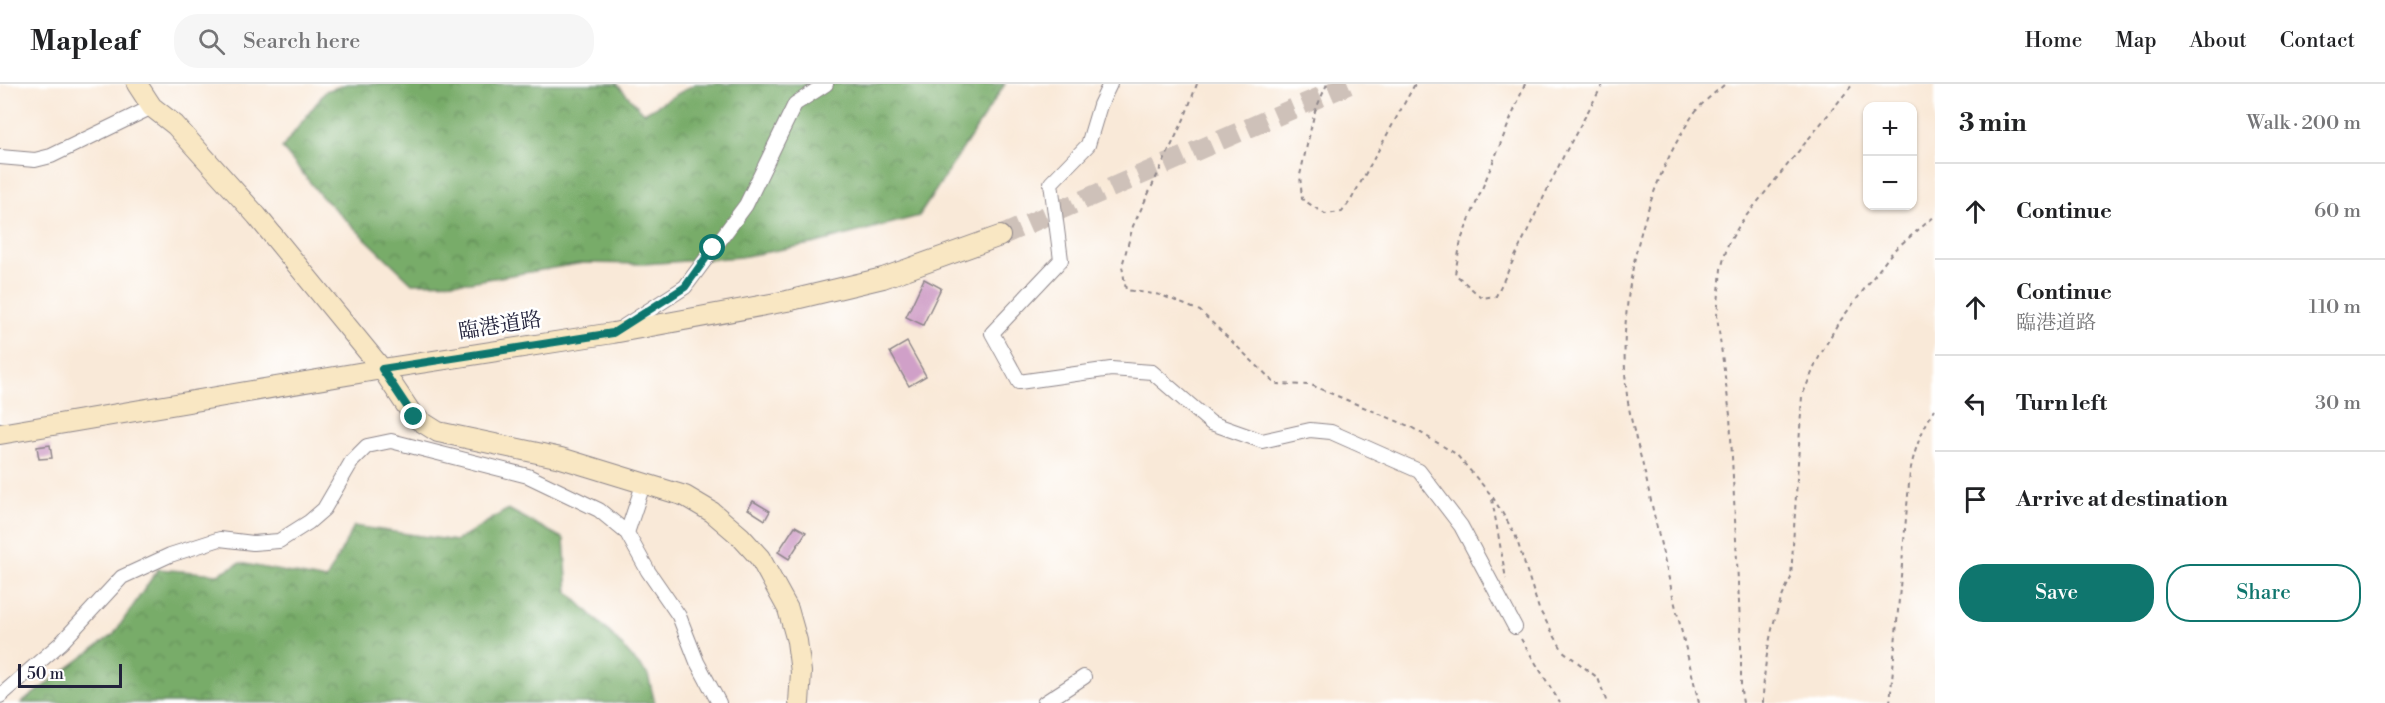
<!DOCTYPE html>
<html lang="en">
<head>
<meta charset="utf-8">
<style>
	body { margin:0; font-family:"Libre Bodoni","Noto Serif JP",serif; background:#f6f6f6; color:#202124 }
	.controls { position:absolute; right:18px; top:18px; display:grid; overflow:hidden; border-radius:12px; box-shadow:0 2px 4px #0004 }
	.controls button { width:54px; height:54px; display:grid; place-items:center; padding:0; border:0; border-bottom:2px solid #e0e0e0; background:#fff; color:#202124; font:30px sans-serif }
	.scale { position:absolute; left:18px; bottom:15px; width:104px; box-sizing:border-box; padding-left:6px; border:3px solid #22223b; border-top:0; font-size:16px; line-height:21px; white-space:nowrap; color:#22223b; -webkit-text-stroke:4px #fff; paint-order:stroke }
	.stop { position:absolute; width:18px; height:18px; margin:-14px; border:4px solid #0f766e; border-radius:50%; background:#fff }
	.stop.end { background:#0f766e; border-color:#fff; box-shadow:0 2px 6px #0008 }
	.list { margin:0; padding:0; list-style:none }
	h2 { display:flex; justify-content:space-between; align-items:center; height:78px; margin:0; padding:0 24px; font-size:26px }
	h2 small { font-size:20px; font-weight:400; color:#757577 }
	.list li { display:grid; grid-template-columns:39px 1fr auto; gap:18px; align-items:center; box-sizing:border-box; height:96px; padding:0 24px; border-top:2px solid #e0e0e0 }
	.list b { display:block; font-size:22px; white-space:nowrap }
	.list p { margin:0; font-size:20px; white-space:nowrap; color:#757577 }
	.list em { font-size:20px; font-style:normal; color:#757577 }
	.actions { display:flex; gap:12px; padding:18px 24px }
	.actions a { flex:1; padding:14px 0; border:2px solid #0f766e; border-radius:24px; text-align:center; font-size:21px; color:#0f766e }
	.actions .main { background:#0f766e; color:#fff }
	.icon { flex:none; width:33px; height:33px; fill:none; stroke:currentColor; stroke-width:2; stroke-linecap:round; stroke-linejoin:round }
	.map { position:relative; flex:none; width:1935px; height:619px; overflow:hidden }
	header { display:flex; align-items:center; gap:36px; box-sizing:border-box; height:84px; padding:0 30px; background:#fff; border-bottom:2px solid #e0e0e0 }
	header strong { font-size:28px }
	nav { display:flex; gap:33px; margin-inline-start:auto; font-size:21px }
	.search { width:420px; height:54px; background:#f6f6f6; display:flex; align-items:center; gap:15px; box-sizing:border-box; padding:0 21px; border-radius:24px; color:#757577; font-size:22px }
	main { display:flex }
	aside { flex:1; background:#fff }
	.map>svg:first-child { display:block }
	.forest { fill:url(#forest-crowns); stroke:#4d6752; stroke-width:1.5 }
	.building { fill:#d0a0c8 }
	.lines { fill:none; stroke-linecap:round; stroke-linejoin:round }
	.secondary-tunnel { stroke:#cec1b9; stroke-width:20; stroke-dasharray:20 10; stroke-linecap:butt }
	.street-casing { stroke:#8e868a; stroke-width:16 }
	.secondary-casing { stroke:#8e868a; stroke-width:22 }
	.path { stroke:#8e868a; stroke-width:2; stroke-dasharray:4.5 4.5; stroke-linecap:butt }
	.street { stroke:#fff; stroke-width:14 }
	.secondary { stroke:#f9e7c3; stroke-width:20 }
	.route { stroke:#0f766e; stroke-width:8 }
	.labels { text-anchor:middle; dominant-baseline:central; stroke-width:5; stroke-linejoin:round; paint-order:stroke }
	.street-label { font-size:21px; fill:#22223b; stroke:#fff }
</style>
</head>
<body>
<header>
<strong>Mapleaf</strong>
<div class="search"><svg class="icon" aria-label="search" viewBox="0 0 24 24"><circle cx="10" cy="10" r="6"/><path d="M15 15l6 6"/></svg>Search here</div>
<nav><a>Home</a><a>Map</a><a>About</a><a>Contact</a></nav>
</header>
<main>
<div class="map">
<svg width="1935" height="619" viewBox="0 0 1935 619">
	<defs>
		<pattern id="forest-crowns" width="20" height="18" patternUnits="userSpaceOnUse" patternTransform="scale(1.5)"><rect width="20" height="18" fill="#78ac69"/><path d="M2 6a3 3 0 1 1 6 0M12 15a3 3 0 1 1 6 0" fill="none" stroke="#628c58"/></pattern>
	</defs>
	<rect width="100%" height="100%" fill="#fff"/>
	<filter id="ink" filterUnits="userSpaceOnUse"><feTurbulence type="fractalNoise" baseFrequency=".0167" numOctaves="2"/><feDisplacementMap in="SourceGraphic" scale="12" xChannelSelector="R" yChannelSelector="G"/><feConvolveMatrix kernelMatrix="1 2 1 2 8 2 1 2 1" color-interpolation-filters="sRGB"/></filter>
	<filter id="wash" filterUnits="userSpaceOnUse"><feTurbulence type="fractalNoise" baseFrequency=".008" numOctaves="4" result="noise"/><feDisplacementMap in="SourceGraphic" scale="24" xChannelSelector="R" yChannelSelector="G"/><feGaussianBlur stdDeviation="1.35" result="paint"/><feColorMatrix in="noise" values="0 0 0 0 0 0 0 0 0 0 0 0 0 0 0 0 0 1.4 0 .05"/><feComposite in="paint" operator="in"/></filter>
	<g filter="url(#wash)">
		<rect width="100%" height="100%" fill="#f9e9d8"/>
		<!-- forest -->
		<path class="forest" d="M 347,0 L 617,0 L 644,29 L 695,0 L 1005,0 L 919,132 L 816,159 L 741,173 L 644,180 L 583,179 L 470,198 L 412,199 L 322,113 L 282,64 L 326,7 Z
			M 508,425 L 564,455 L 568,508 L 612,551 L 648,591 L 655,619 L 21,619 L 114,550 L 158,485 L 218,490 L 240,479 L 326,496 L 354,442 L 456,457 Z"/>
		<g id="blocks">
			<!-- building -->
			<path class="building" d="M 924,195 L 941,204 L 923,241 L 906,233 Z
				M 907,258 L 926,292 L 909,302 L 890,268 Z
				M 50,361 L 52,374 L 39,375 L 37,363 Z
				M 753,417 L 770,427 L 765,436 L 748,425 Z
				M 795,442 L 806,448 L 789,475 L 778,468 Z"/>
		</g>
	</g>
	<g filter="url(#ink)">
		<use href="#blocks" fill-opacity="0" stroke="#8e868a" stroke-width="1.5"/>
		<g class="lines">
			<!-- secondary-tunnel -->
			<path class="secondary-tunnel" d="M 1000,152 L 1350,0"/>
			<!-- street casing -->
			<g class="street-casing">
				<path id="street" d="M 1110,0 L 1100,21 L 1088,61 L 1051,99 L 1061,176 L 992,249 L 1019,298 L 1111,285 L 1152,288 L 1211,339 L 1262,357 L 1310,346 L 1331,348 L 1419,387 L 1461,442 L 1515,543
					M 0,73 L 35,76 L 51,72 L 152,23
					M 620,245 L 685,203 L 746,121 L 795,20 L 826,0
					M 627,449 L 648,487 L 679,532 L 697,578 L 719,619
					M 0,612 L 61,559 L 122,493 L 170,471 L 220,455 L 253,459 L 279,457 L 309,438 L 324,425 L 352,377 L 367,362 L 391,357 L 528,392 L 599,426 L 627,449 L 644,398
					M 1044,619 L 1084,593"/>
			</g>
			<!-- secondary casing -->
			<g class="secondary-casing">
				<path id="secondary" d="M 137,0 L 152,23 L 175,41 L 257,132 L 382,285 L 414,333 L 438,348 L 561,374 L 685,412 L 712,428 L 740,452 L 760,474 L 788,525 L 797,557 L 801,588 L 799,619
					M 0,350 L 382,285 L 613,249 L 787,217 L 883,194 L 1000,152"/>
			</g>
			<!-- path -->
			<path class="path" d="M 1197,0 L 1184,35 L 1133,142 L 1122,182 L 1126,206 L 1161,211 L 1200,227 L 1276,300 L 1311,301 L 1411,343 L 1456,370 L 1492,412 L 1515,450 L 1539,525 L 1563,567 L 1598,594 L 1607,619
				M 1327,0 L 1315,27 L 1300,91 L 1302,115 L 1325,130 L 1342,128 L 1351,116 L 1415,0
				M 1525,0 L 1461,156 L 1455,190 L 1482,214 L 1496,212 L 1564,71 L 1603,0
				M 1492,415 L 1506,495
				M 1521,555 L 1560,619
				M 1699,619 C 1681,544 1662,469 1646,394 C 1639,364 1628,331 1626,301 C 1618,212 1644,102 1695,28 C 1703,18 1715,9 1725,0
				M 1743,619 L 1741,607 L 1741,560 L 1730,331 L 1717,232 L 1721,185 L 1728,160 L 1742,137 L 1853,0
				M 1763,619 C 1763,580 1772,529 1791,494 L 1802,312 L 1817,277 L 1837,241 L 1894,166 L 1935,132
				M 1890,619 L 1910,388 C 1915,364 1922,345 1935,325"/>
			<!-- street -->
			<use href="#street" class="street"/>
			<!-- secondary -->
			<use href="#secondary" class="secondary"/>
		</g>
	</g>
	<g class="lines" filter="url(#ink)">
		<!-- route -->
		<path class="route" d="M 414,333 L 382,285 L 613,249 L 685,203 L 713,164"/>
	</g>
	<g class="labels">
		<!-- street labels -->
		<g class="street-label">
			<text transform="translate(500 242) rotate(-9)">臨港道路</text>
		</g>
	</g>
</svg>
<div class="controls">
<button>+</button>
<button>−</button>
</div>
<div class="scale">50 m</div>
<div class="stop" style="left:713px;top:164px"></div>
<div class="stop end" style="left:414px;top:333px"></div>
</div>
<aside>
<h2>3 min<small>Walk · 200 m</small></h2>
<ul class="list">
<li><svg class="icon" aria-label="ahead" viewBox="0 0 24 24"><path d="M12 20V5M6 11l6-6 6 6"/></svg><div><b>Continue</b></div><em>60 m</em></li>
<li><svg class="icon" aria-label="ahead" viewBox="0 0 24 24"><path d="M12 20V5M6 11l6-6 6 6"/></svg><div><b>Continue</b><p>臨港道路</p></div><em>110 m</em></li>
<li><svg class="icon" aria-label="left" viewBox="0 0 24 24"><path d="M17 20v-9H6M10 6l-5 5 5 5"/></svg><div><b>Turn left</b></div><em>30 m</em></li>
<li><svg class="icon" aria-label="arrive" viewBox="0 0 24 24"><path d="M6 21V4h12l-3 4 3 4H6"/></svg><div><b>Arrive at destination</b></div></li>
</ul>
<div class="actions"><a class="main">Save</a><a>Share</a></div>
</aside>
</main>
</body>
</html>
